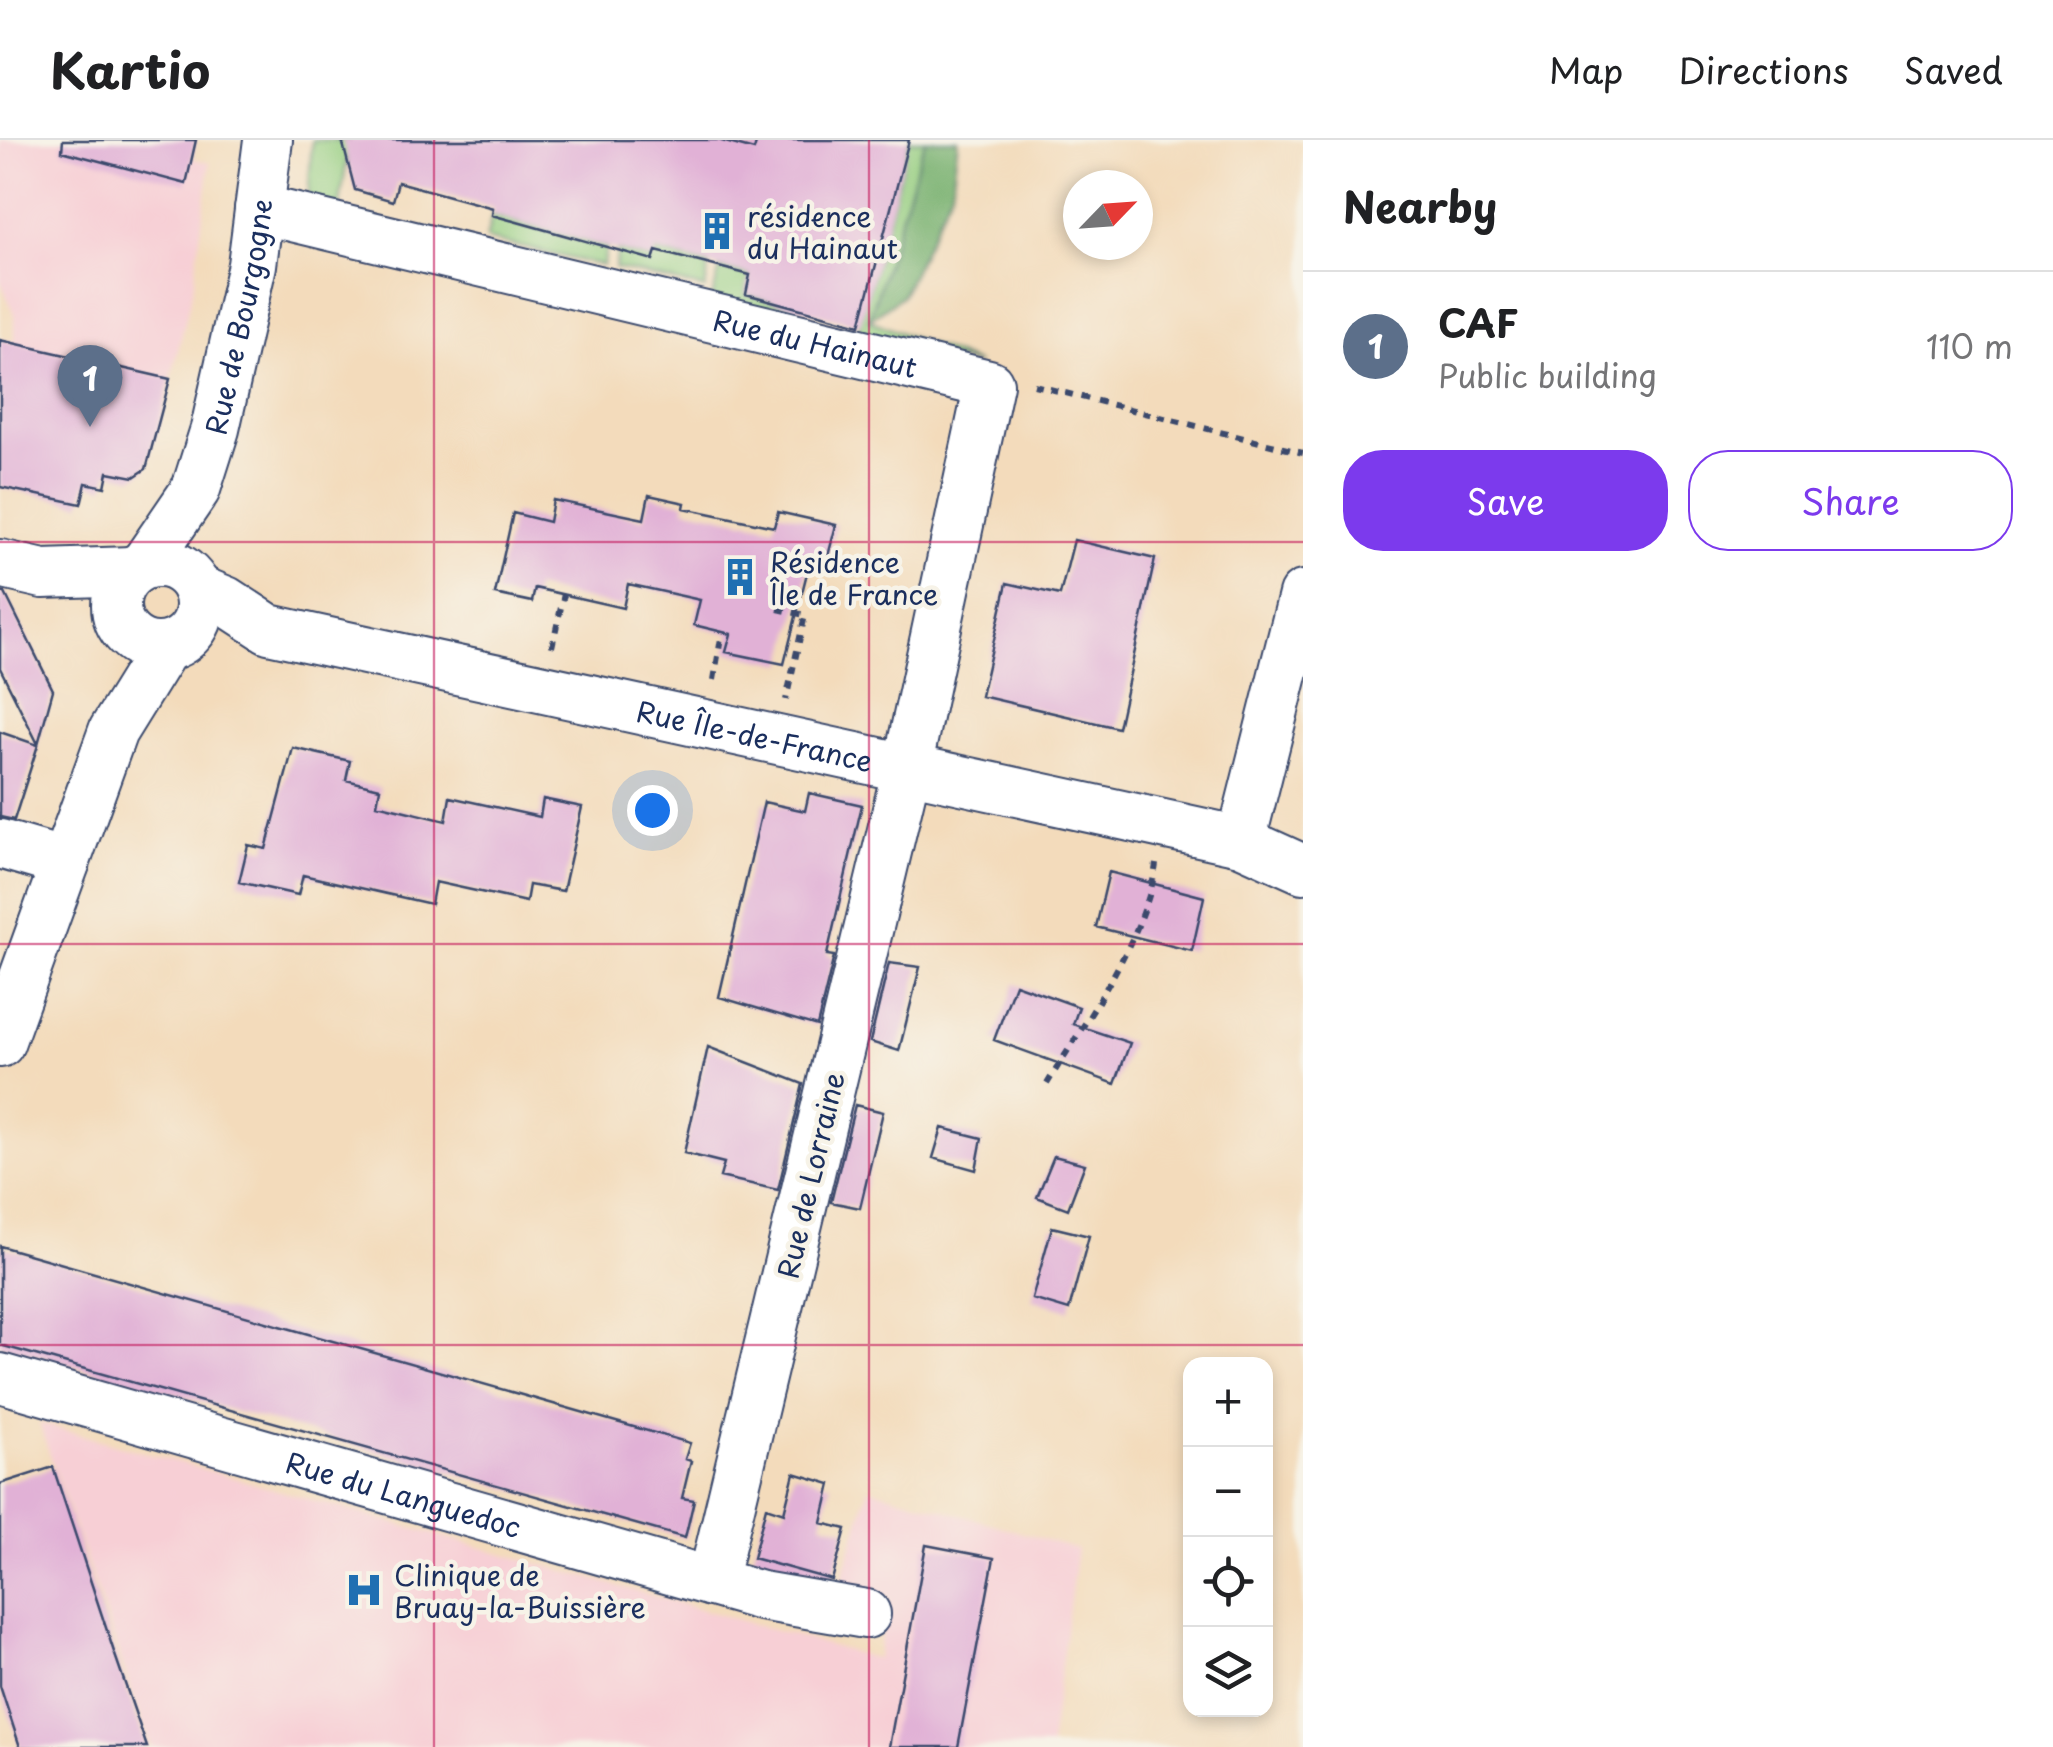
<!DOCTYPE html>
<html lang="en">
<head>
<meta charset="utf-8">
<style>
	body { margin:0; font-family:"Playpen Sans",sans-serif; background:#f6f6f6; color:#202124 }
	.controls { position:absolute; right:30px; bottom:30px; display:grid; overflow:hidden; border-radius:20px; box-shadow:0 5px 15px #0003 }
	.controls button { width:90px; height:90px; display:grid; place-items:center; padding:0; border:0; border-bottom:2px solid #e0e0e0; background:#fff; color:#202124; font:50px sans-serif }
	.compass { position:absolute; left:1063px; top:30px; width:90px; height:90px; border-radius:50%; background:#fff; box-shadow:0 5px 15px #0003; rotate:65deg }
	.you { position:absolute; left:652px; top:670px; width:35px; height:35px; margin:-25px; border:8px solid #fff; border-radius:50%; background:#1a73e8; box-shadow:0 0 0 15px #1a73e833 }
	.badge { display:grid; place-items:center; width:65px; height:65px; border-radius:50%; background:#7c3aed; color:#fff; font-size:32px; font-weight:700 }
	.pin { position:absolute; translate:-50% -82px; filter:drop-shadow(0 2px 5px #0008) }
	.pin::after { content:''; position:absolute; top:52px; width:35px; height:30px; background:inherit; clip-path:polygon(0 0,100% 0,50% 100%) }
	.list { margin:0; padding:0; list-style:none }
	h2 { display:flex; justify-content:space-between; align-items:center; height:130px; margin:0; padding:0 40px; font-size:42px }
	h2 small { font-size:32px; font-weight:400; color:#757577 }
	.list li { display:grid; grid-template-columns:65px 1fr auto; gap:30px; align-items:center; box-sizing:border-box; height:150px; padding:0 40px; border-top:2px solid #e0e0e0 }
	.list b { display:block; font-size:38px; white-space:nowrap }
	.list p { margin:0; font-size:32px; white-space:nowrap; color:#757577 }
	.list em { font-size:32px; font-style:normal; color:#757577 }
	.actions { display:flex; gap:20px; padding:30px 40px }
	.actions a { flex:1; padding:22px 0; border:2px solid #7c3aed; border-radius:40px; text-align:center; font-size:35px; color:#7c3aed }
	.actions .main { background:#7c3aed; color:#fff }
	.icon { flex:none; width:55px; height:55px; fill:none; stroke:currentColor; stroke-width:2; stroke-linecap:round; stroke-linejoin:round }
	.map { position:relative; flex:none; width:1303px; height:1607px; overflow:hidden }
	header { display:flex; align-items:center; gap:60px; box-sizing:border-box; height:140px; padding:0 50px; background:#fff; border-bottom:2px solid #e0e0e0 }
	header strong { font-size:48px }
	nav { display:flex; gap:55px; margin-inline-start:auto; font-size:35px }
	main { display:flex }
	aside { flex:1; background:#fff }
	.map>svg:first-child { display:block }
	.built { fill:#f7cfd5 }
	.green { fill:#96ce81; stroke:#587e70; stroke-width:2.5 }
	.forest { fill:#78b16f; stroke:#4a7066; stroke-width:2.5 }
	.building { fill:#e1b1d6 }
	.lines { fill:none; stroke-linecap:round; stroke-linejoin:round }
	.minor-casing { stroke:#3b496c; stroke-width:52 }
	.path { stroke:#3b496c; stroke-width:6; stroke-dasharray:8 8; stroke-linecap:butt }
	.minor { stroke:#fff; stroke-width:48 }
	.grid { fill:none; stroke:#c2185b; stroke-width:2.5; stroke-opacity:0.55 }
	.labels { text-anchor:middle; dominant-baseline:central; stroke-width:9; stroke-linejoin:round; paint-order:stroke }
	.poi-label { font-size:28px; fill:#1b2f5e; stroke:#f7f3e8; text-anchor:start }
	.street-label { font-size:28px; fill:#1b2f5e; stroke:#f7f3e8 }
</style>
</head>
<body>
<header>
<strong>Kartio</strong>
<nav><a>Map</a><a>Directions</a><a>Saved</a></nav>
</header>
<main>
<div class="map">
<svg width="1303" height="1607" viewBox="0 0 1303 1607">
	<rect width="100%" height="100%" fill="#f7f3e8"/>
	<filter id="ink" filterUnits="userSpaceOnUse"><feTurbulence type="fractalNoise" baseFrequency=".01" numOctaves="2"/><feDisplacementMap in="SourceGraphic" scale="20" xChannelSelector="R" yChannelSelector="G"/><feConvolveMatrix kernelMatrix="1 2 1 2 8 2 1 2 1" color-interpolation-filters="sRGB"/></filter>
	<filter id="wash" filterUnits="userSpaceOnUse"><feTurbulence type="fractalNoise" baseFrequency=".0048" numOctaves="4" result="noise"/><feDisplacementMap in="SourceGraphic" scale="40" xChannelSelector="R" yChannelSelector="G"/><feGaussianBlur stdDeviation="2.25" result="paint"/><feColorMatrix in="noise" values="0 0 0 0 0 0 0 0 0 0 0 0 0 0 0 0 0 1.4 0 .05"/><feComposite in="paint" operator="in"/></filter>
	<g filter="url(#wash)">
		<rect width="100%" height="100%" fill="#f3dbbb"/>
		<!-- built -->
		<path class="built" d="M 0,0 L 196,0 L 192,18 L 210,23 L 193,149 L 156,301 L 152,302 L 146,329 L 134,337 L 108,332 L 105,347 L 86,343 L 81,364 L 0,347 L 0,199 L 15,202 L 15,176 L 0,140 Z
			M 39,1283 L 877,1519 L 889,1457 L 841,1443 L 869,1348 L 1077,1409 L 1050,1607 L 151,1607 Z"/>
		<!-- green -->
		<path class="green" d="M 312,0 L 350,0 L 337,83 L 307,75 Z
			M 909,0 L 925,0 L 869,180 L 978,224 L 856,199 Z
			M 492,75 L 607,107 L 603,126 L 486,99 Z
			M 618,110 L 652,120 L 656,111 L 709,125 L 705,149 L 615,128 Z
			M 720,128 L 750,135 L 746,154 L 795,168 L 793,184 L 707,176 Z"/>
		<!-- forest -->
		<path class="forest" d="M 925,0 L 958,0 L 952,50 L 902,156 L 869,180 Z"/>
		<g id="blocks">
			<!-- building -->
			<path class="building" d="M 63,0 L 196,0 L 186,44 L 62,11 Z
				M 342,0 L 718,0 L 754,10 L 757,0 L 909,0 L 860,185 L 746,154 L 750,135 L 656,111 L 653,120 L 492,75 L 493,68 L 398,42 L 393,61 L 355,50 Z
				M 0,200 L 170,239 L 146,329 L 134,337 L 108,332 L 105,347 L 86,343 L 81,364 L 0,347 Z
				M 649,355 L 685,363 L 684,368 L 774,387 L 778,372 L 836,385 L 827,420 L 811,417 L 784,524 L 726,512 L 731,494 L 694,485 L 700,460 L 628,444 L 623,468 L 535,448 L 532,462 L 495,454 L 513,373 L 549,382 L 553,360 L 644,379 Z
				M 1074,400 L 1155,419 L 1118,588 L 981,556 L 1007,443 L 1060,455 Z
				M 0,452 L 5,453 L 53,550 L 38,604 L 0,528 Z
				M 0,592 L 38,605 L 14,680 L 0,677 Z
				M 293,608 L 350,621 L 346,640 L 380,648 L 377,664 L 446,681 L 450,657 L 540,677 L 543,659 L 582,667 L 563,751 L 529,745 L 526,762 L 435,742 L 431,764 L 303,735 L 298,755 L 239,742 L 248,705 L 266,709 Z
				M 809,653 L 862,665 L 827,815 L 834,816 L 817,886 L 719,857 L 764,662 L 805,671 Z
				M 1109,732 L 1204,757 L 1192,811 L 1096,787 Z
				M 889,823 L 920,827 L 899,911 L 870,902 Z
				M 1015,844 L 1079,867 L 1073,884 L 1130,903 L 1115,944 L 994,900 Z
				M 708,907 L 803,944 L 778,1050 L 720,1037 L 724,1023 L 684,1013 Z
				M 855,965 L 883,972 L 860,1068 L 831,1062 Z
				M 942,988 L 982,998 L 976,1030 L 933,1018 Z
				M 1054,1016 L 1085,1024 L 1068,1069 L 1037,1057 Z
				M 1052,1087 L 1089,1096 L 1069,1170 L 1032,1159 Z
				M 0,1106 L 690,1303 L 685,1319 L 691,1321 L 682,1358 L 694,1360 L 685,1398 L 0,1205 Z
				M 53,1327 L 114,1512 L 147,1607 L 20,1607 L 0,1546 L 0,1344 Z
				M 794,1333 L 831,1344 L 822,1383 L 846,1389 L 832,1440 L 753,1418 L 766,1367 L 784,1373 Z
				M 926,1405 L 994,1418 L 958,1607 L 889,1607 Z"/>
		</g>
	</g>
	<g filter="url(#ink)">
		<use href="#blocks" fill-opacity="0" stroke="#3b496c" stroke-width="2.5"/>
		<g class="lines">
			<!-- minor casing -->
			<g class="minor-casing">
				<g id="minor">
					<path id="s1" d="M 259,69 L 989,244 L 907,628 L 712,1442"/>
					<circle cx="158" cy="465" r="42"/>
					<path d="M 0,424 L 43,434 L 132,431"/>
					<path id="s2" d="M 144,425 L 196,349 L 215,289 L 252,125 L 268,0"/>
					<path id="s3" d="M 197,449 L 226,461 L 269,489 L 1241,701 L 1303,729"/>
					<path d="M 1241,701 L 1303,455"/>
					<path d="M 0,704 L 65,723"/>
					<path d="M 0,903 L 113,591 L 165,507"/>
					<path id="s4" d="M 0,1238 L 761,1456 L 866,1474"/>
				</g>
			</g>
			<!-- path -->
			<path class="path" d="M 1034,245 L 1303,313
				M 778,469 L 805,475 L 786,560
				M 552,507 L 564,454
				M 714,540 L 722,492
				M 1047,944 C 1084,883 1147,795 1156,724"/>
			<!-- minor -->
			<use href="#minor" class="minor"/>
		</g>
	</g>
	<!-- grid -->
	<path class="grid" d="M 434,0 L 434,1607M 869,0 L 869,1607M 0,402 L 1303,402M 0,804 L 1303,804M 0,1205 L 1303,1205"/>
	<!-- icons -->
	<defs>
		<g id="building-bare" transform="scale(3)"><path d="M-4-6H4V6H1V3H-1V6H-4ZM-2.5-4.3h1.7v1.8h-1.7ZM.8-4.3h1.7v1.8H.8ZM-2.5-1h1.7V.8h-1.7ZM.8-1h1.7V.8H.8Z" fill="#1f6fb2" stroke="#f7f3e8" stroke-width="2.5" paint-order="stroke"/></g>
		<g id="hospital-bare" transform="scale(3)"><path d="M-5-5h3v3.5h4V-5h3V5h-3V1.5h-4V5h-3Z" fill="#1f6fb2" stroke="#f7f3e8" stroke-width="2.5" paint-order="stroke"/></g>
	</defs>
	<g fill-rule="evenodd">
		<use href="#building-bare" x="717" y="91"/>
		<use href="#building-bare" x="740" y="437"/>
		<use href="#hospital-bare" x="364" y="1450"/>
	</g>
	<g class="labels">
		<!-- poi labels -->
		<g class="poi-label">
			<text x="747" y="75">résidence<tspan x="747" dy="32">du Hainaut</tspan></text>
			<text x="770" y="421">Résidence<tspan x="770" dy="32">Île de France</tspan></text>
			<text x="394" y="1434">Clinique de<tspan x="394" dy="32">Bruay-la-Buissière</tspan></text>
		</g>
		<!-- street labels -->
		<g class="street-label">
			<text stroke="none"><textPath href="#s2" startOffset="270">Rue de Bourgogne</textPath></text>
			<text stroke="none"><textPath href="#s1" startOffset="572">Rue du Hainaut</textPath></text>
			<text stroke="none"><textPath href="#s3" startOffset="580">Rue Île-de-France</textPath></text>
			<text transform="translate(810 1035) rotate(-77)">Rue de Lorraine</text>
			<text stroke="none"><textPath href="#s4" startOffset="420">Rue du Languedoc</textPath></text>
		</g>
	</g>
</svg>
<div class="controls">
<button>+</button>
<button>−</button>
<button><svg class="icon" aria-label="locate" viewBox="0 0 24 24"><circle cx="12" cy="12" r="6"/><path d="M12 2v4M12 18v4M2 12h4M18 12h4"/></svg></button>
<button><svg class="icon" aria-label="layers" viewBox="0 0 24 24"><path d="M12 4l9 5-9 5-9-5zM3 14l9 5 9-5"/></svg></button>
</div>
<svg class="compass" viewBox="-18 -18 36 36"><path d="M0-13l5 13h-10z" fill="#e53935"/><path d="M0 13l5-13h-10z" fill="#757577"/></svg>
<div class="you"></div>
<div class="pin badge" style="left:90px;top:287px;background:#5c6f8a">1</div>
</div>
<aside>
<h2>Nearby<small></small></h2>
<ul class="list">
<li><span class="badge" style="background:#5c6f8a">1</span><div><b>CAF</b><p>Public building</p></div><em>110 m</em></li>
</ul>
<div class="actions"><a class="main">Save</a><a>Share</a></div>
</aside>
</main>
</body>
</html>
